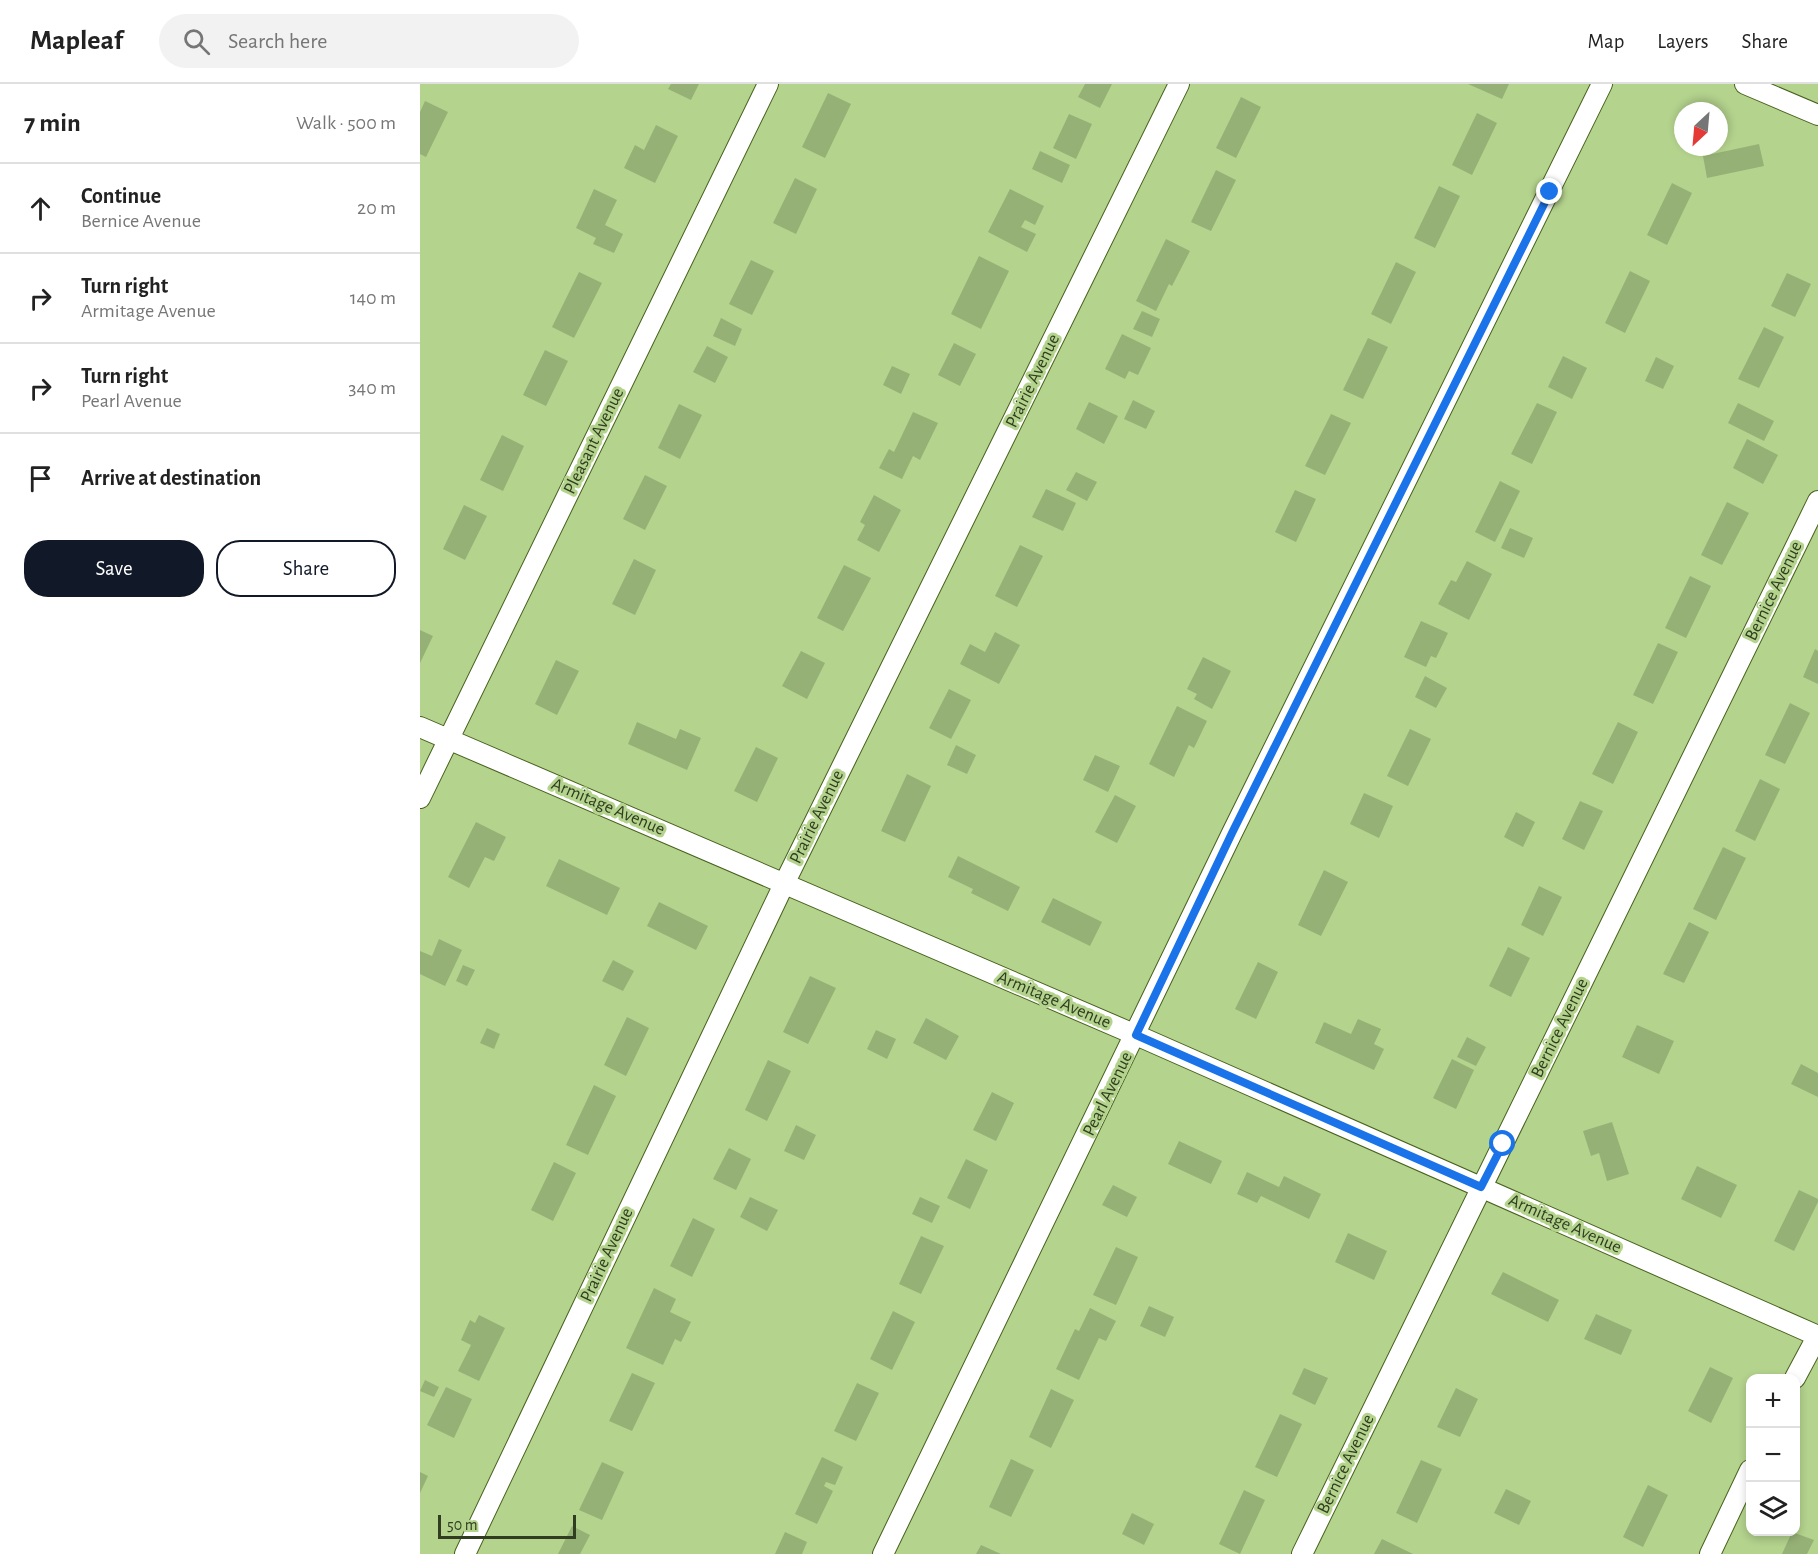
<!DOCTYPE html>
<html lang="en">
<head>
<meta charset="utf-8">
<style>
	body { margin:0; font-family:"Alegreya Sans",sans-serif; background:#f2f2f2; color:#222 }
	.controls { position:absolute; right:18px; bottom:18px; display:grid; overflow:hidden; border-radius:12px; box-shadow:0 3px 9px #0003 }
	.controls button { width:54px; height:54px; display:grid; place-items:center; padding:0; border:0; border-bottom:2px solid #e0e0e0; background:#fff; color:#222; font:30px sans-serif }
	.compass { position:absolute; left:1254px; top:18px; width:54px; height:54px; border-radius:50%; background:#fff; box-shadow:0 3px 9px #0003; rotate:206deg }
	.scale { position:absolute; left:18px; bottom:15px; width:138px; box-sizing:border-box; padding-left:6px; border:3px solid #303d20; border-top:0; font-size:16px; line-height:21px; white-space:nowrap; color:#303d20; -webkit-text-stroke:4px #b4d38d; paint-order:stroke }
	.stop { position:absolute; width:18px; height:18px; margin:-14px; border:4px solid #1a73e8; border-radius:50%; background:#fff }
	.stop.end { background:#1a73e8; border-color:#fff; box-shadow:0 2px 6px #0008 }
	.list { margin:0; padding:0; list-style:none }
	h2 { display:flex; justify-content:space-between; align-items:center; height:78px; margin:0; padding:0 24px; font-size:26px }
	h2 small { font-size:20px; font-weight:400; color:#767676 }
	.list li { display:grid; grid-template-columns:39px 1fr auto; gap:18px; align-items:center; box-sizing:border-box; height:90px; padding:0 24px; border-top:2px solid #e0e0e0 }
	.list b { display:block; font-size:22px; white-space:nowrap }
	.list p { margin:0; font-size:20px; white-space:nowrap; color:#767676 }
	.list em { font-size:20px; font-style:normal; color:#767676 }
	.actions { display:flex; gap:12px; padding:18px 24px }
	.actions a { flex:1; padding:14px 0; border:2px solid #111827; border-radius:24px; text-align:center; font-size:21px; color:#111827 }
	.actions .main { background:#111827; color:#fff }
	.icon { flex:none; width:33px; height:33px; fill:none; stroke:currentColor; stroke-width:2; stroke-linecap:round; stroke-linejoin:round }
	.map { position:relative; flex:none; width:1398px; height:1470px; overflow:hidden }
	header { display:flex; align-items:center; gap:36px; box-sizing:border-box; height:84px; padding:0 30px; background:#fff; border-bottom:2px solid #e0e0e0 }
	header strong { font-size:28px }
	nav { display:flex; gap:33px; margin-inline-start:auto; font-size:21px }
	.search { width:420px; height:54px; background:#f2f2f2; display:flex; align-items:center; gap:15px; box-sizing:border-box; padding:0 21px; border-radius:33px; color:#767676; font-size:22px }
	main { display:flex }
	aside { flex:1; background:#fff }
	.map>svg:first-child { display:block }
	.building { fill:#96b176 }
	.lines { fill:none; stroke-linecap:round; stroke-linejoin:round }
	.minor-casing { stroke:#47611d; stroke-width:22 }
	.minor { stroke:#fff; stroke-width:20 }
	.route { stroke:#1a73e8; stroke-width:8 }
	.labels { text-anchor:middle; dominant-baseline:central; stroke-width:6; stroke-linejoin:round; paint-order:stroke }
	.street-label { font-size:18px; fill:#303d20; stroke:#b4d38d }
</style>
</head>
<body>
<header>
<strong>Mapleaf</strong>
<div class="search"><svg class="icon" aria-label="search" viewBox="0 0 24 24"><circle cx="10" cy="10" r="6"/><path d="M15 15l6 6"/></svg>Search here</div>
<nav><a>Map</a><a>Layers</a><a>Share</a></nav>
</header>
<main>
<aside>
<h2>7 min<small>Walk · 500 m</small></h2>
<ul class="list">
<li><svg class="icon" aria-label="ahead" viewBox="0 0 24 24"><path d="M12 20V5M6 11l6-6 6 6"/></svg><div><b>Continue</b><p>Bernice Avenue</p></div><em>20 m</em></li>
<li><svg class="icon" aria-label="right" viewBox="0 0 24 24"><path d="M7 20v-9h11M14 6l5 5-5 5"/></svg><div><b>Turn right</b><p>Armitage Avenue</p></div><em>140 m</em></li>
<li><svg class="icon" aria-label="right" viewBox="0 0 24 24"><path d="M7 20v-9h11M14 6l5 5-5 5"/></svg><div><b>Turn right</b><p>Pearl Avenue</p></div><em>340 m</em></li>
<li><svg class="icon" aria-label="arrive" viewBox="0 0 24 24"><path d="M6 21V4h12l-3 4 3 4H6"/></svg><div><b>Arrive at destination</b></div></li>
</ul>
<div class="actions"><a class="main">Save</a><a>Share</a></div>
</aside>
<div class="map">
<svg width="1398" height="1470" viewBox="0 0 1398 1470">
	<rect width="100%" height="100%" fill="#b4d38d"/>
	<!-- building -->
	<path class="building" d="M 251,0 L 279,0 L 271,16 L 248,5 Z
		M 665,0 L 692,0 L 680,24 L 658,13 Z
		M 1048,0 L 1089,0 L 1082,15 Z
		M 408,9 L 431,20 L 405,74 L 382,63 Z
		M 821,13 L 841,23 L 816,74 L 796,64 Z
		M 5,17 L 28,28 L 6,73 L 0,70 L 0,28 Z
		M 1057,29 L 1077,39 L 1052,91 L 1032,81 Z
		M 649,30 L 672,40 L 656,75 L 633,64 Z
		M 236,41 L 258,52 L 235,99 L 204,84 L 215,61 L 224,66 Z
		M 1339,60 L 1344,82 L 1287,94 L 1283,72 Z
		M 620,67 L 650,81 L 642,99 L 612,85 Z
		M 796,86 L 816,96 L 791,147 L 771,138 Z
		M 375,94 L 397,105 L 376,150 L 353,139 Z
		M 1252,99 L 1272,109 L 1247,161 L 1227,151 Z
		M 1019,102 L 1040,112 L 1015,164 L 994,154 Z
		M 174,105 L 197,116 L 185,141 L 203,150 L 194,169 L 173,160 L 176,154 L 156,144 Z
		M 590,105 L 624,122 L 615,141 L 605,136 L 601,143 L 616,150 L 607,168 L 568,148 Z
		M 746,155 L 770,167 L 752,202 L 749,200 L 736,227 L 716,217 Z
		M 559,172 L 589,187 L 561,245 L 531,230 Z
		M 331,176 L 354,187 L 332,231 L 309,220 Z
		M 976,178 L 996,188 L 971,240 L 951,230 Z
		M 1210,187 L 1230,197 L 1205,249 L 1185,239 Z
		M 159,188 L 182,199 L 154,254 L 132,243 Z
		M 1367,189 L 1391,200 L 1375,233 L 1351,222 Z
		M 722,227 L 740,235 L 732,253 L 713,245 Z
		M 301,234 L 322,245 L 315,262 L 293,252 Z
		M 1344,243 L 1364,253 L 1339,304 L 1318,295 Z
		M 702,250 L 731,264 L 718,291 L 709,287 L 705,295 L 685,285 Z
		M 948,254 L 968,263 L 943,315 L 923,306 Z
		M 534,259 L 556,270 L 540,302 L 518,291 Z
		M 287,262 L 308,273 L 295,299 L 273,288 Z
		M 125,266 L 148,277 L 126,322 L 103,311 Z
		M 1143,272 L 1167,284 L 1152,315 L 1128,303 Z
		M 1236,273 L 1254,282 L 1243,305 L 1225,297 Z
		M 472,282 L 490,290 L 481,310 L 463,301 Z
		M 713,316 L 735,327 L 726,345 L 704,335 Z
		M 669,318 L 698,332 L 684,360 L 656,345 Z
		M 1117,319 L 1137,328 L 1112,380 L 1091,370 Z
		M 1318,319 L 1354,337 L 1344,357 L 1308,339 Z
		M 259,320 L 282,331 L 260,375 L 238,364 Z
		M 493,328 L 518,339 L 500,376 L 493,372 L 482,395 L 459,384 L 469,365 L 474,368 Z
		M 911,330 L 931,339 L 905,391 L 885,382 Z
		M 82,351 L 104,362 L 83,407 L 60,396 Z
		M 1327,355 L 1358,371 L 1343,400 L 1313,384 Z
		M 656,388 L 677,398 L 667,417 L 646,406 Z
		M 225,391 L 247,402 L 225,446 L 203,435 Z
		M 1080,397 L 1100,407 L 1075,458 L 1055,448 Z
		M 626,405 L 656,419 L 643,447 L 612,433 Z
		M 875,406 L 896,415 L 876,458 L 855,448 Z
		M 454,411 L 481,426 L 459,468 L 437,456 L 445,441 L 440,438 Z
		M 1307,418 L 1329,429 L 1302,481 L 1281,471 Z
		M 44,421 L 67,432 L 45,476 L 23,465 Z
		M 1090,444 L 1113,454 L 1104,474 L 1081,464 Z
		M 600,461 L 623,472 L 597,523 L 575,512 Z
		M 214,475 L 236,486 L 215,531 L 192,520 Z
		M 1047,477 L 1072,490 L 1049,536 L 1018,520 L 1031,496 L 1036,498 Z
		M 424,481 L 451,494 L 423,547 L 397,534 Z
		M 1270,492 L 1291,502 L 1266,554 L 1245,544 Z
		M 1001,537 L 1028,549 L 1016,574 L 1011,572 L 1006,583 L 984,573 Z
		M 0,546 L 13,552 L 0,579 Z
		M 575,548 L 600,561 L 579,600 L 540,580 L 550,560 L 565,568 Z
		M 1238,559 L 1258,568 L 1233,620 L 1213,611 Z
		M 1395,565 L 1398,567 L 1398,600 L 1383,593 Z
		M 381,567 L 405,579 L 387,615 L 362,602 Z
		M 783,573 L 811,587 L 792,625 L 774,615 L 777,610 L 767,605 Z
		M 136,576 L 159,587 L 137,631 L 115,620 Z
		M 1005,592 L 1027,604 L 1016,624 L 995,613 Z
		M 529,605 L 551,616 L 531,655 L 509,644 Z
		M 1370,619 L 1390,629 L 1365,680 L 1345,671 Z
		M 757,622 L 787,637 L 774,664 L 769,661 L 754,693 L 729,680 Z
		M 217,638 L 256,655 L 260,645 L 281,654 L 267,686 L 208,660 Z
		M 1198,638 L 1218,648 L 1193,700 L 1172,690 Z
		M 990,645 L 1011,655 L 988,702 L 967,692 Z
		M 536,661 L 556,671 L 547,690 L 527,681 Z
		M 336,663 L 358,674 L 337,718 L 314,707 Z
		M 675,671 L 700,682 L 688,708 L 663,696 Z
		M 487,690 L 511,702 L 485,758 L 461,747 Z
		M 1340,695 L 1360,705 L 1335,757 L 1315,747 Z
		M 944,709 L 973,722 L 959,754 L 930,740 Z
		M 695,711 L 716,722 L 697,759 L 675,748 Z
		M 1160,717 L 1183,727 L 1164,766 L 1142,755 Z
		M 1096,728 L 1115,738 L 1103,763 L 1084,753 Z
		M 56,738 L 86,753 L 74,777 L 65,773 L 49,804 L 28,793 Z
		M 1303,763 L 1326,774 L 1296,836 L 1273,825 Z
		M 538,772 L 600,803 L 588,827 L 551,809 L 553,805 L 528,793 Z
		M 139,775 L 200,804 L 187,831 L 126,802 Z
		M 904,786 L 928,798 L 901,852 L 878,841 Z
		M 1119,802 L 1142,813 L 1123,852 L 1101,841 Z
		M 633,814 L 682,838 L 670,862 L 621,838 Z
		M 239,818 L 288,842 L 276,866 L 227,842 Z
		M 1269,838 L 1289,848 L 1264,899 L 1243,890 Z
		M 19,855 L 42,866 L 25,902 L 0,890 L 0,867 L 12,872 Z
		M 1088,863 L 1110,874 L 1091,913 L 1069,902 Z
		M 193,876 L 214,887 L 203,907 L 182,897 Z
		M 838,878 L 858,888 L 836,935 L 815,925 Z
		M 43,881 L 55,886 L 47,902 L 36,897 Z
		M 390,892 L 416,904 L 388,960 L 363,948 Z
		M 207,933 L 229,944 L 206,992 L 184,981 Z
		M 506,934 L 539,952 L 526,976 L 493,959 Z
		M 938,935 L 961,945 L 954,960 L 964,965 L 954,986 L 895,959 L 904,938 L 931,950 Z
		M 1217,941 L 1254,957 L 1239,990 L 1202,973 Z
		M 67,944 L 80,950 L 74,965 L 60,959 Z
		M 456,946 L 476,955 L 467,975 L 447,965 Z
		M 1047,953 L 1066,963 L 1056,982 L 1037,973 Z
		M 1032,975 L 1054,986 L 1036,1025 L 1013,1014 Z
		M 348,976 L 371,987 L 347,1037 L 325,1026 Z
		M 1381,980 L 1398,989 L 1398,1013 L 1371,1000 Z
		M 174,1001 L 196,1012 L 168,1071 L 146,1061 Z
		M 572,1008 L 594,1019 L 576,1057 L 553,1046 Z
		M 1192,1038 L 1209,1090 L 1187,1097 L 1179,1069 L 1171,1072 L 1163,1047 Z
		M 376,1041 L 396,1051 L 384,1076 L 364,1067 Z
		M 759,1057 L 802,1077 L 791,1100 L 748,1080 Z
		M 309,1064 L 331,1075 L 316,1106 L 293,1095 Z
		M 546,1075 L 568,1086 L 550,1125 L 527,1114 Z
		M 134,1078 L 156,1089 L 133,1137 L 111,1126 Z
		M 1277,1082 L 1317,1101 L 1301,1134 L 1261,1115 Z
		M 827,1088 L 859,1103 L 864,1092 L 901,1110 L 889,1135 L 841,1112 L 837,1119 L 817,1110 Z
		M 693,1101 L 717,1113 L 707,1133 L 682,1121 Z
		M 1379,1106 L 1398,1115 L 1398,1118 L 1374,1167 L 1354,1157 Z
		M 330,1113 L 358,1126 L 347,1147 L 320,1133 Z
		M 500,1113 L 520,1122 L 512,1139 L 492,1130 Z
		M 273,1134 L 295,1145 L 272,1193 L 250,1182 Z
		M 928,1149 L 967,1167 L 954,1196 L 915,1178 Z
		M 501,1152 L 524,1162 L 501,1210 L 479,1200 Z
		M 696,1163 L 718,1173 L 696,1221 L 673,1211 Z
		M 1083,1188 L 1139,1216 L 1128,1238 L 1071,1210 Z
		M 234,1204 L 256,1215 L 250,1228 L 271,1238 L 261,1258 L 255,1255 L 243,1281 L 206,1264 Z
		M 729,1222 L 754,1233 L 745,1253 L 720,1242 Z
		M 670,1224 L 696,1237 L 686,1257 L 679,1254 L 659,1296 L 636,1285 L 655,1245 L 659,1247 Z
		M 473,1227 L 495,1238 L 472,1286 L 450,1275 Z
		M 1176,1230 L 1212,1246 L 1201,1271 L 1164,1255 Z
		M 59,1231 L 85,1244 L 59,1297 L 38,1287 L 51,1261 L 41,1256 L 50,1236 L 55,1239 Z
		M 1290,1283 L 1313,1294 L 1291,1339 L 1268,1327 Z
		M 884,1284 L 908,1294 L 895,1321 L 872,1310 Z
		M 212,1289 L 235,1299 L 212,1347 L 189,1337 Z
		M 5,1296 L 19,1303 L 14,1313 L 0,1307 Z
		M 437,1299 L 459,1309 L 436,1357 L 414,1347 Z
		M 26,1303 L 52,1315 L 34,1354 L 7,1341 Z
		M 1036,1304 L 1058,1315 L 1040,1353 L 1017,1343 Z
		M 631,1305 L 654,1316 L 631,1364 L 609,1353 Z
		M 860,1330 L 882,1340 L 857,1393 L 835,1383 Z
		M 402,1373 L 423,1383 L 415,1401 L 406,1398 L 404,1402 L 413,1407 L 397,1440 L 375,1430 Z
		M 591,1375 L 614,1386 L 591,1433 L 569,1423 Z
		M 1001,1376 L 1022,1385 L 997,1439 L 976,1429 Z
		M 182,1378 L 204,1388 L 182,1436 L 159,1426 Z
		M 0,1388 L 8,1392 L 0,1409 Z
		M 1228,1401 L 1248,1411 L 1223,1463 L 1203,1453 Z
		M 1086,1405 L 1111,1417 L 1099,1441 L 1074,1429 Z
		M 824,1406 L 845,1416 L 820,1470 L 799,1460 Z
		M 712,1429 L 734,1440 L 724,1461 L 702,1450 Z
		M 152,1442 L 170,1451 L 160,1470 L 138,1470 Z
		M 365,1448 L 387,1458 L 382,1470 L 355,1470 Z
		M 1372,1448 L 1394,1456 L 1387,1470 L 1362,1470 Z
		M 962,1455 L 993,1470 L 954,1470 Z
		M 561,1461 L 581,1470 L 556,1470 Z"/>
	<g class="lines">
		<!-- minor casing -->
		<g class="minor-casing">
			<path id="minor" d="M 1325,0 L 1398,31
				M 0,643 L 716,951 L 1398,1252
				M 0,714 L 348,0
				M 1375,1294 L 1398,1251
				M 45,1470 L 365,798 L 759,0
				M 463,1470 L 812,749 L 1182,0
				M 882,1470 L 1398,417
				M 1290,1470 L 1330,1386"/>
		</g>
		<!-- minor -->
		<use href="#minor" class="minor"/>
	</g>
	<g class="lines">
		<!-- route -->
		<path class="route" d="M 1083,1060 L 1061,1103 L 716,951 L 812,749 L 1130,108"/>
	</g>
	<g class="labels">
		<!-- street labels -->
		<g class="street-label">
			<text transform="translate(613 297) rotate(-64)">Prairie Avenue</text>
			<text transform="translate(174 357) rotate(-64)">Pleasant Avenue</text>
			<text transform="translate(1354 507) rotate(-64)">Bernice Avenue</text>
			<text transform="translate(188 723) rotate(23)">Armitage Avenue</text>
			<text transform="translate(397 733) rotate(-64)">Prairie Avenue</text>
			<text transform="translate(634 916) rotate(23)">Armitage Avenue</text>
			<text transform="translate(1140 944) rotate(-64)">Bernice Avenue</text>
			<text transform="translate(688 1010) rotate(-64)">Pearl Avenue</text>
			<text transform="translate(1145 1140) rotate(24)">Armitage Avenue</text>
			<text transform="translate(187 1171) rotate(-65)">Prairie Avenue</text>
			<text transform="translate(926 1380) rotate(-64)">Bernice Avenue</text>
		</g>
	</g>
</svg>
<div class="controls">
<button>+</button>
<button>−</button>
<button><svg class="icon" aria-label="layers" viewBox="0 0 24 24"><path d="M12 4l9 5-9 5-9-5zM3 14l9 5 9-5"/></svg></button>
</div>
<svg class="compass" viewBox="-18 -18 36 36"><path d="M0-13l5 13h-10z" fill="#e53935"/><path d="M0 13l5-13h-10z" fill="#767676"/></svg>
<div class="scale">50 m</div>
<div class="stop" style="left:1083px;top:1060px"></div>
<div class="stop end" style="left:1130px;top:108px"></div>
</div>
</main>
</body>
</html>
